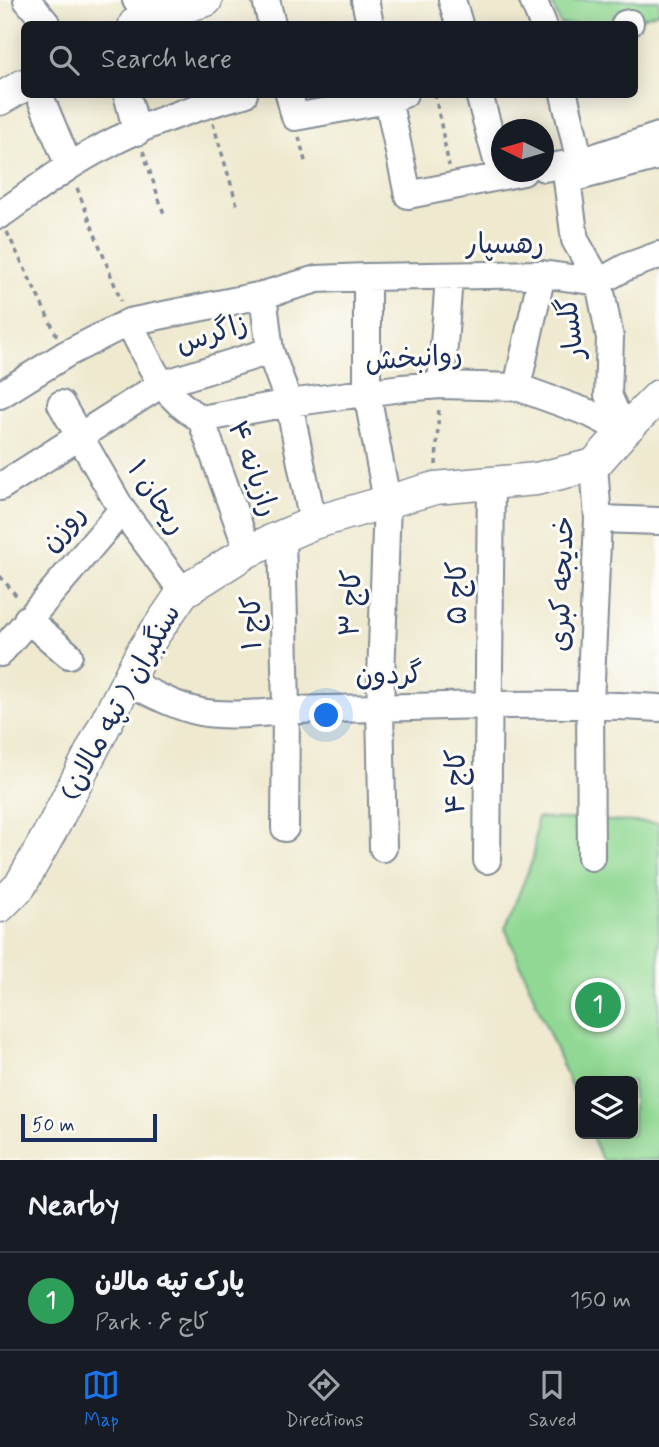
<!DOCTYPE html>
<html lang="en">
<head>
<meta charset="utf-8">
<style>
	body { margin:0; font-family:Mynerve,"Playpen Sans Arabic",sans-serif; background:#242831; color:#f1f3f6 }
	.controls { position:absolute; right:21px; bottom:21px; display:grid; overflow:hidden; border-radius:10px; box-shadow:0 4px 18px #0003 }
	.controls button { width:63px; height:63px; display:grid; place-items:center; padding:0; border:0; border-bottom:2px solid #363941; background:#171b24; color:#f1f3f6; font:35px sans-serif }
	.compass { position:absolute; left:491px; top:119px; width:63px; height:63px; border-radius:50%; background:#171b24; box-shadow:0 4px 18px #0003; rotate:275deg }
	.scale { position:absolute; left:21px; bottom:18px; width:136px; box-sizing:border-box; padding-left:7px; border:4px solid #1b2f5e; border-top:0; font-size:19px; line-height:24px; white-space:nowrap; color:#1b2f5e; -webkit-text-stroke:5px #fdfcf7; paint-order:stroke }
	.you { position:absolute; left:327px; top:716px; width:24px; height:24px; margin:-18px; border:5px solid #fff; border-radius:50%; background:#1a73e8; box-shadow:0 0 0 10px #1a73e833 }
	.badge { display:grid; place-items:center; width:46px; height:46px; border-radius:50%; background:#1a73e8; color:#fff; font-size:23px; font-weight:700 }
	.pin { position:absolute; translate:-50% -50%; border:4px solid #fff; box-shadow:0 2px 7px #0006 }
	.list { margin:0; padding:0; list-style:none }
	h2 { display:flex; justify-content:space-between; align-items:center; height:91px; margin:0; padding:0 28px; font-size:30px }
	h2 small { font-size:23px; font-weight:400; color:#9ea1a6 }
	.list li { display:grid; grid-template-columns:46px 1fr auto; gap:21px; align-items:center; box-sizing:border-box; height:98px; padding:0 28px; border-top:2px solid #363941 }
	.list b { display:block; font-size:26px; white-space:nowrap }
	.list p { margin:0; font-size:23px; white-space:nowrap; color:#9ea1a6 }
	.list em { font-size:23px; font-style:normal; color:#9ea1a6 }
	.icon { flex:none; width:38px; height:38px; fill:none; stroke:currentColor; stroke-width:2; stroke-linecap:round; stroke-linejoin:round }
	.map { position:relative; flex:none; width:659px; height:1160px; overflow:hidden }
	.search { position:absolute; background:#171b24; box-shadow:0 4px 18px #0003; left:21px; right:21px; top:21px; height:77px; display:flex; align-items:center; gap:18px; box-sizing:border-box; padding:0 24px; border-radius:10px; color:#9ea1a6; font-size:26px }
	.sheet { height:189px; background:#171b24 }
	nav { display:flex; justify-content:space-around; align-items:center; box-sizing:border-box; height:98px; border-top:2px solid #363941; background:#171b24; font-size:19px; color:#9ea1a6 }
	nav a { display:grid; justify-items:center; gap:4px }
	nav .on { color:#1a73e8 }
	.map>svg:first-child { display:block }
	.green { fill:#90d893; stroke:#568478; stroke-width:2 }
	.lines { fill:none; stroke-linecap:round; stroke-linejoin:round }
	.minor-casing { stroke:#848c96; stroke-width:30 }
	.major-casing { stroke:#848c96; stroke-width:35 }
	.path { stroke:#848c96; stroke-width:3.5; stroke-dasharray:5 5; stroke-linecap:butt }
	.minor { stroke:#fff; stroke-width:26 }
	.major { stroke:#fff; stroke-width:32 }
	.labels { text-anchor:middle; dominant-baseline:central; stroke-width:6; stroke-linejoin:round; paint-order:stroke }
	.street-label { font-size:28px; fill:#1b2f5e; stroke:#fdfcf7 }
</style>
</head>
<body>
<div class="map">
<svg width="659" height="1160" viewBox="0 0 659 1160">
	<rect width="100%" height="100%" fill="#fdfcf7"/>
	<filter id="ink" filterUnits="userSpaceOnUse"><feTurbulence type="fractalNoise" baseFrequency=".0143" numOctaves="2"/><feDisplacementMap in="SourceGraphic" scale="14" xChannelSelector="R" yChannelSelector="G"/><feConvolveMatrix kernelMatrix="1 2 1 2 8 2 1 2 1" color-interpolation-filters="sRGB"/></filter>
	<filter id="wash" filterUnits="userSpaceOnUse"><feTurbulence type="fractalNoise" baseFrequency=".00686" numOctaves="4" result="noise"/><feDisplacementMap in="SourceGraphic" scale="28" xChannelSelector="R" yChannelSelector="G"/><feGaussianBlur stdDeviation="1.57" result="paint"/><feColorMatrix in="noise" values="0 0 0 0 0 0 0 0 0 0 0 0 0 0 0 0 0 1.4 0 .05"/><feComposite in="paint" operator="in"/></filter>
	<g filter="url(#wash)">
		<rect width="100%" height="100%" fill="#eee9cf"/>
		<!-- green -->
		<path class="green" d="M 551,0 L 659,0 L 659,12 L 630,22 L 615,24 L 560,24 Z
			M 537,818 L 659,823 L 659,1160 L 602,1160 L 591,1134 L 633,1134 L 633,1081 L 580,1081 L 580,1107 L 505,928 L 533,859 Z"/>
	</g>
	<g filter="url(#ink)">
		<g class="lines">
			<!-- minor casing -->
			<g class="minor-casing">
				<path id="minor" d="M 27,0 L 47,24
					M 136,0 L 150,16
					M 266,0 L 272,24
					M 365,0 L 370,24
					M 452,0 L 459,24
					M 533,0 L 543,24
					M 625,24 L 630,23
					M 39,94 L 69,166
					M 127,94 L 137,132
					M 289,94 L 295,117 L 388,100 L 404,94
					M 387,94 L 408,195 L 523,172
					M 479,94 L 501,175
					M 564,94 L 580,162
					M 544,168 L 580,162 L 659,136
					M 0,215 C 34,191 66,166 103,147 C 143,125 200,106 244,94
					M 367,277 L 367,393 L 387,501 L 380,708 L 383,848
					M 129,322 C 150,363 159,394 201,419 L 248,551
					M 270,351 L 289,403 L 313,523
					M 441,385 L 449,277
					M 517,387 L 542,274
					M 0,395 L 66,354 L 129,322 L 263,295
					M 61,404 L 122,510 L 183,592
					M 201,419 L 289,403 L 402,388 L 441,385 L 517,387 L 589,413 L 624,431
					M 624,431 L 608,395 L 610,338 L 599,282 L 575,240 L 567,180 L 659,156
					M 0,487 L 160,385 L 270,351 L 263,295 L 317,279 L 367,277 L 542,274 L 599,282 L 626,267 L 659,255
					M 598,519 L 659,521
					M 282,536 L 286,709 L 285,828
					M 27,619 L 69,655
					M 0,653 L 122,510
					M 128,682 C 151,693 176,707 201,712 C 236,719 286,709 324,709 C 435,707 547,701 659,708
					M 591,857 L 590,704 L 598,519 L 594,465
					M 487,860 L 491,481"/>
			</g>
			<!-- major casing -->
			<g class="major-casing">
				<path id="major" d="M 135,24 L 150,16 L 206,0
					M 0,99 L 24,85
					M 0,906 L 20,886 L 54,825 L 142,652 L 183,592 L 248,551 L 313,523 L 435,488 L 536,479 L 594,465 L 624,431 L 659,396"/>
			</g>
			<!-- path -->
			<path class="path" d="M 435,94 L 449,166
				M 213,123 L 238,208
				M 299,137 L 306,165
				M 143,151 L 165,217
				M 77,188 L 121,301
				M 7,232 L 57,336
				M 436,465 L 439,406
				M 0,576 L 19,599"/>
			<!-- minor -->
			<use href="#minor" class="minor"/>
			<!-- major -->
			<use href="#major" class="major"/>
		</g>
	</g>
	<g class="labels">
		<!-- street labels -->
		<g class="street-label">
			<text x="505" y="245">رهسپار</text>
			<text transform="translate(572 328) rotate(-97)">گلسار</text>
			<text transform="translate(212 335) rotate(-18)">زاگرس</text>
			<text transform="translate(414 359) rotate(-4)">روانبخش</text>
			<text transform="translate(252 469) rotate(70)">رازیانه ۴</text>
			<text transform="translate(156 498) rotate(56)">ریحان ۱</text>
			<text transform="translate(64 529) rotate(-49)">روزن</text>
			<text transform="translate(563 584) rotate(-88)">خدیجه کبری</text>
			<text transform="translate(458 593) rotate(-90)">کاج ۵</text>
			<text transform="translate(352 603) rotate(-88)">کاج ۳</text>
			<text transform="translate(253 623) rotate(-91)">کاج ۱</text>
			<text transform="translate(389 676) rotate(-1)">گردون</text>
			<text transform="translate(121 703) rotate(-61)">سنگبران ( تپه مالان)</text>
			<text transform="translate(457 782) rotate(-89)">کاج ۴</text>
		</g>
	</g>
</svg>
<div class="controls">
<button><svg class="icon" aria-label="layers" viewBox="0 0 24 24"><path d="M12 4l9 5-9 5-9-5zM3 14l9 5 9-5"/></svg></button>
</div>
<svg class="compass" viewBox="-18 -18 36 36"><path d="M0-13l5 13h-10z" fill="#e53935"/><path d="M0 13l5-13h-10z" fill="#9ea1a6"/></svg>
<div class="scale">50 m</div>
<div class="you"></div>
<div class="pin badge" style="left:598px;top:1005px;background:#2e9e5b">1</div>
<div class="search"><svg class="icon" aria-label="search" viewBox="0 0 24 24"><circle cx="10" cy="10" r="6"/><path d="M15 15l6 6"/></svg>Search here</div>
</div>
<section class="sheet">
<h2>Nearby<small></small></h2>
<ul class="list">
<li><span class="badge" style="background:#2e9e5b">1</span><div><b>پارک تپه مالان</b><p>Park · کاج ۶</p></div><em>150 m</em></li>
</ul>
</section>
<nav>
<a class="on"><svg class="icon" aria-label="map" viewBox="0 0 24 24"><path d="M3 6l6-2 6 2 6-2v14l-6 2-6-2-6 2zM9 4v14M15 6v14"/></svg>Map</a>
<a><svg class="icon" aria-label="directions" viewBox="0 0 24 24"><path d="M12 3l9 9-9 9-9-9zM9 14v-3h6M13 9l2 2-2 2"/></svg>Directions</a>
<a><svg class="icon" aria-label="saved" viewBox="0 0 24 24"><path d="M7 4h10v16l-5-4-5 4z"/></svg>Saved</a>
</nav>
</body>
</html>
